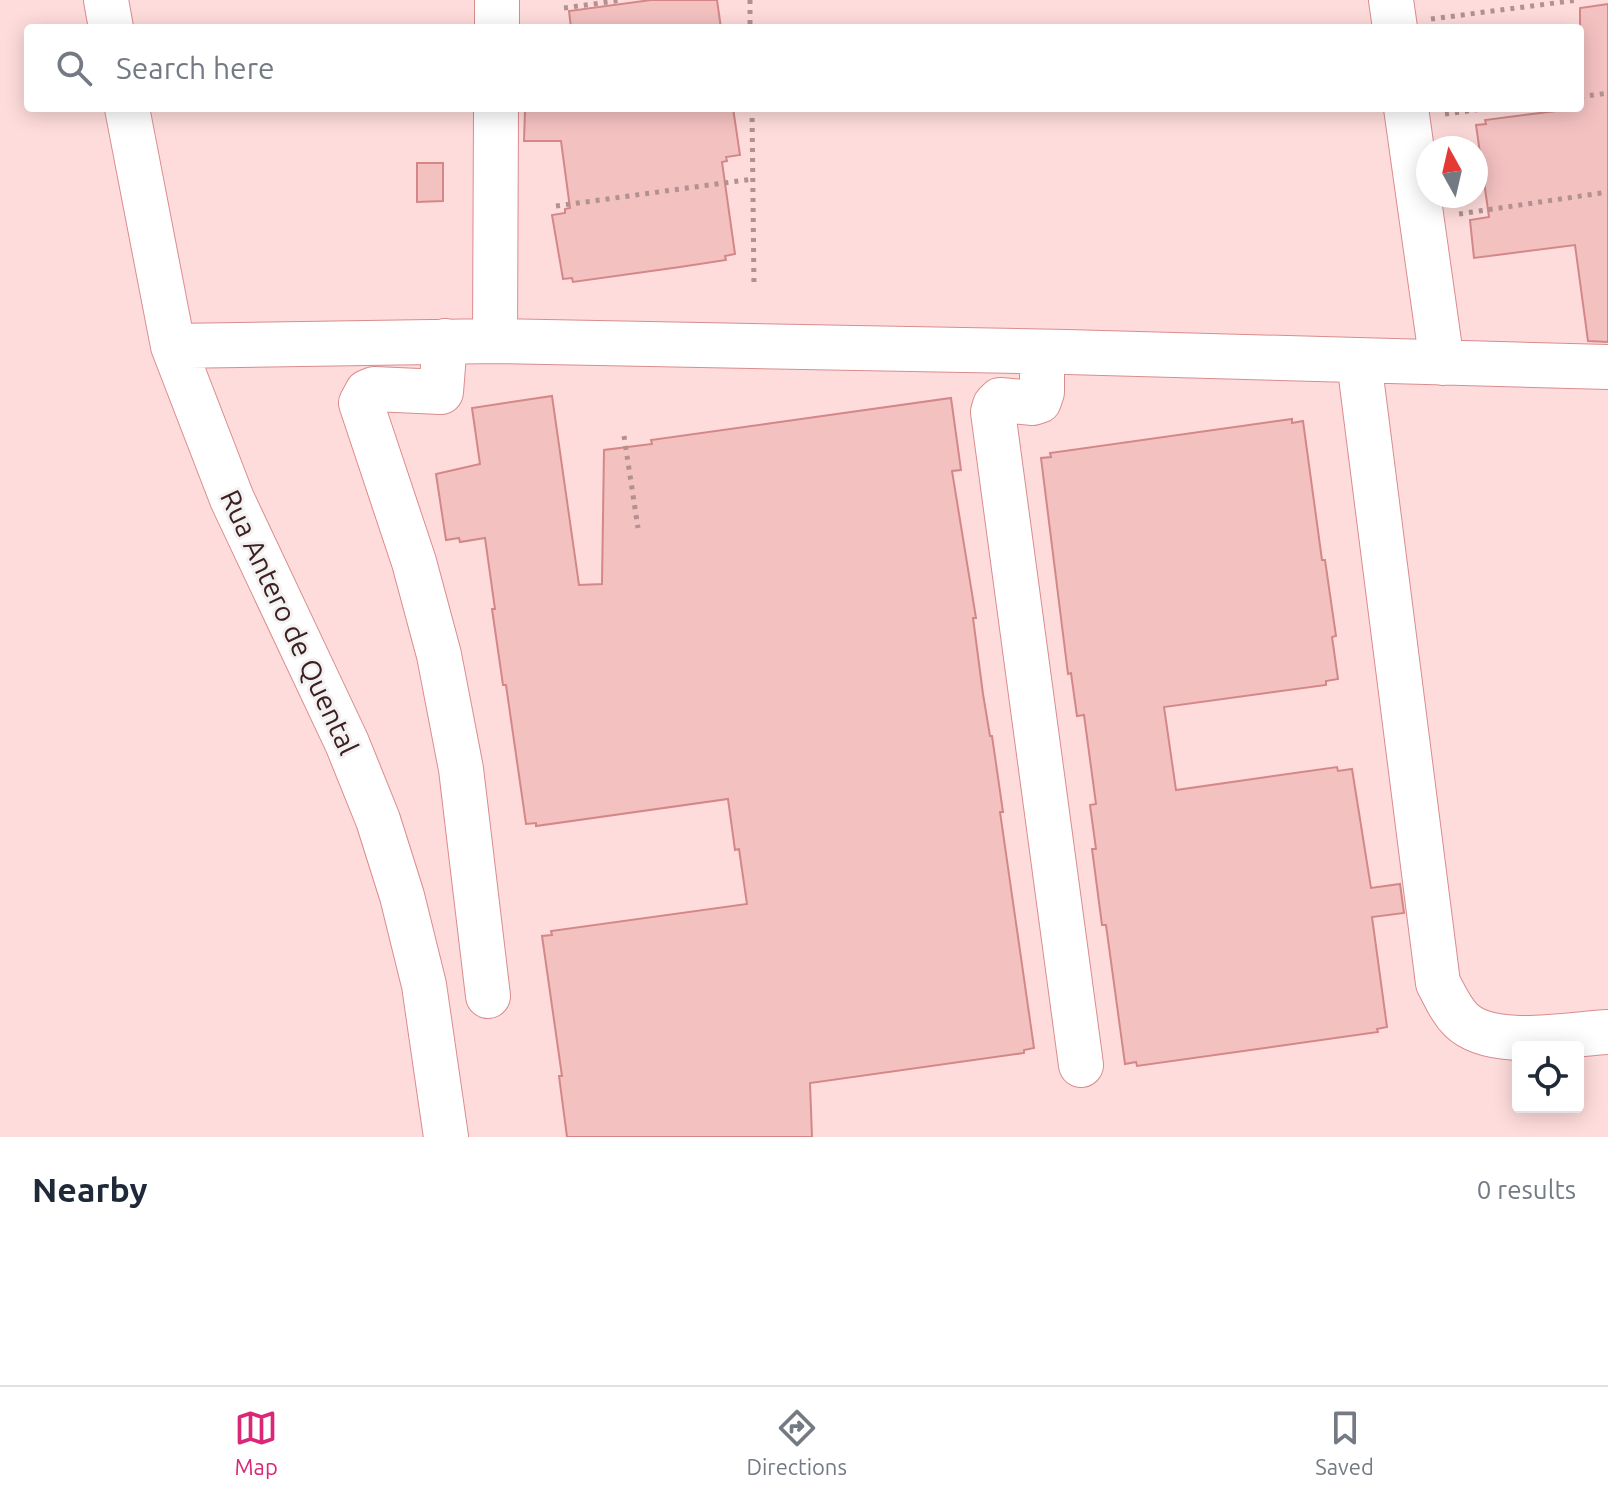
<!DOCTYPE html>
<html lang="en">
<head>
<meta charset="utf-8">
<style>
	body { margin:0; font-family:Ubuntu,sans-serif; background:#f2f2f3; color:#1f2937 }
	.controls { position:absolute; right:24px; bottom:24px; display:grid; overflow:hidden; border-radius:8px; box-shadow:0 4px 20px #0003 }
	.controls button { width:72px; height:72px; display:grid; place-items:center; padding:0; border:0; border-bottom:2px solid #e0e1e3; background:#fff; color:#1f2937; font:40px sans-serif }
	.compass { position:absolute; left:1416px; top:136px; width:72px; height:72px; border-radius:50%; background:#fff; box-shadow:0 4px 20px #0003; rotate:352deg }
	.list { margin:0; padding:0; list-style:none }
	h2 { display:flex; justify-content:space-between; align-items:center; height:104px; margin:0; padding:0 32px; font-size:34px }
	h2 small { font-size:26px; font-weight:400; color:#747a83 }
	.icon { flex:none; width:44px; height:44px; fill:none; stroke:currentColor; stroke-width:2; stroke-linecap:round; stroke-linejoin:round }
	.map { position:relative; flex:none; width:1608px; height:1137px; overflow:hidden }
	.search { position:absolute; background:#fff; box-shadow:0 4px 20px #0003; left:24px; right:24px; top:24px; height:88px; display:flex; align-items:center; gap:20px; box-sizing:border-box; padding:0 28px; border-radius:8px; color:#747a83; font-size:30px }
	.sheet { height:248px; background:#fff }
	nav { display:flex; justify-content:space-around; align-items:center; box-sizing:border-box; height:112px; border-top:2px solid #e0e1e3; background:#fff; font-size:22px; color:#747a83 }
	nav a { display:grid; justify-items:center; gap:4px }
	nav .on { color:#db2777 }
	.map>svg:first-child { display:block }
	.building { fill:#f4c1c1; stroke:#d48788; stroke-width:2 }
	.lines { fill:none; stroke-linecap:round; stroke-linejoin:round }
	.minor-casing { stroke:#da8c8d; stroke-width:46 }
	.path { stroke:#b29191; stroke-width:5; stroke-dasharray:4 6; stroke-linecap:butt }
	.minor { stroke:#fff; stroke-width:44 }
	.labels { text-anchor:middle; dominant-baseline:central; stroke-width:6; stroke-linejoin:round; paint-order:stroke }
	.street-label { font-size:28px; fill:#3f2021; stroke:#f2f2f2 }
</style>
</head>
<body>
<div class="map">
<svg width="1608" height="1137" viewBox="0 0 1608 1137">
	<rect width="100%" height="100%" fill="#fedcdb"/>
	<!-- building -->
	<path class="building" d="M 651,0 L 717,0 L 721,28 L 571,28 L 569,11 Z
		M 1608,4 L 1608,342 L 1588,341 L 1575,245 L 1474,258 L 1470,220 L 1489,217 L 1476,125 L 1486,124 L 1485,120 L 1580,108 L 1580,8 Z
		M 582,108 L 733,108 L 740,155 L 726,157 L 727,161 L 722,162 L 735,254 L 725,256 L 726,260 L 680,267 L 573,282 L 572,278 L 563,279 L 552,215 L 565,213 L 565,209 L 570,208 L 561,141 L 524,141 L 525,111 Z
		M 417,163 L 443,163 L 443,201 L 417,202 Z
		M 552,396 L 579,585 L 602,584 L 604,450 L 652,444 L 651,440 L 951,398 L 961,470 L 952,471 L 976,618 L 973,618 L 983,694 L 990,736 L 992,736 L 1003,812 L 1000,812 L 1034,1048 L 1024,1050 L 1024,1053 L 810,1083 L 812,1137 L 567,1137 L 559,1076 L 562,1076 L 542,936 L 552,935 L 551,931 L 747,904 L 739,849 L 735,850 L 728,799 L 536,826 L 536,823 L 526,824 L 506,685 L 503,685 L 492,609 L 495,609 L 485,538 L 460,542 L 459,538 L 446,540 L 436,474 L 480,464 L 472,408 Z
		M 1292,419 L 1292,423 L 1303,421 L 1322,560 L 1325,560 L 1336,636 L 1332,637 L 1338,679 L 1326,681 L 1326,685 L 1164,707 L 1176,790 L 1337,767 L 1338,771 L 1352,769 L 1371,888 L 1400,884 L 1404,913 L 1372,917 L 1387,1027 L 1377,1029 L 1378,1032 L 1137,1066 L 1136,1062 L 1125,1064 L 1106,925 L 1102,925 L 1092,849 L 1096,849 L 1090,805 L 1096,804 L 1084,715 L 1077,716 L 1071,673 L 1068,674 L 1041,458 L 1051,457 L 1050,453 Z"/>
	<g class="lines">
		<!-- minor casing -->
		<g class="minor-casing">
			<path id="minor" d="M 106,0 L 111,28
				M 1391,0 L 1395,28
				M 497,28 L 497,0
				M 127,108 L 173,346 L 232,499 L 347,743 L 378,820 L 402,896 L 424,985 L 446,1137
				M 1406,108 L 1442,363
				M 445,341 L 441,392 L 374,389 L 367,392 L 361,403 L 414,562 L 439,655 L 461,769 L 488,996
				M 495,341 L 496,108
				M 173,346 L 495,341 L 1067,352 L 1608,367
				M 1042,352 L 1042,392 L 1039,401 L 1033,403 L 1000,400 L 995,405 L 993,412 L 1081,1065
				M 1359,361 L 1438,983 C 1445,996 1451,1010 1461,1020 C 1492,1050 1568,1034 1608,1032"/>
		</g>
		<!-- path -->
		<path class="path" d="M 750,0 L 750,28
			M 564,8 L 622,0
			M 1431,19 L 1578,0
			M 1580,97 L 1608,93
			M 752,108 L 754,288
			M 1445,114 L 1491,108
			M 556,206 L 753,179
			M 1459,214 L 1608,192
			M 624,436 L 638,528"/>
		<!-- minor -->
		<use href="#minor" class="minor"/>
	</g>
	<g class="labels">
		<!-- street labels -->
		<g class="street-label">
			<text transform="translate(290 622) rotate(65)">Rua Antero de Quental</text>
		</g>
	</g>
</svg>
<div class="controls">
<button><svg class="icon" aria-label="locate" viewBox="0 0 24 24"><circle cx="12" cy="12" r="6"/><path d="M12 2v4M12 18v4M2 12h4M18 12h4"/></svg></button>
</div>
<svg class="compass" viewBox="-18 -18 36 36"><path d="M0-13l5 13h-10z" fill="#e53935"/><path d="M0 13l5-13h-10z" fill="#747a83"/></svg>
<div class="search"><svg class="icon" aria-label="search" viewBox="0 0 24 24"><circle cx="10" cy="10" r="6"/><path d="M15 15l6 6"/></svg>Search here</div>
</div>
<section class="sheet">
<h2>Nearby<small>0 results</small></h2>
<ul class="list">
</ul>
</section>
<nav>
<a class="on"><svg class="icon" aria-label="map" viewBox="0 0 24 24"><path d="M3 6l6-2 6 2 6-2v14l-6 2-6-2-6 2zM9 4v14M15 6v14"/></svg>Map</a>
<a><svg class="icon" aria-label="directions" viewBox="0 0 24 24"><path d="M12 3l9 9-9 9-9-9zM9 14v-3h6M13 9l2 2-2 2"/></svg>Directions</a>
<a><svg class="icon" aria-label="saved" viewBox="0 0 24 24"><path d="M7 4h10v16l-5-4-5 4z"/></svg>Saved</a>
</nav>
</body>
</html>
